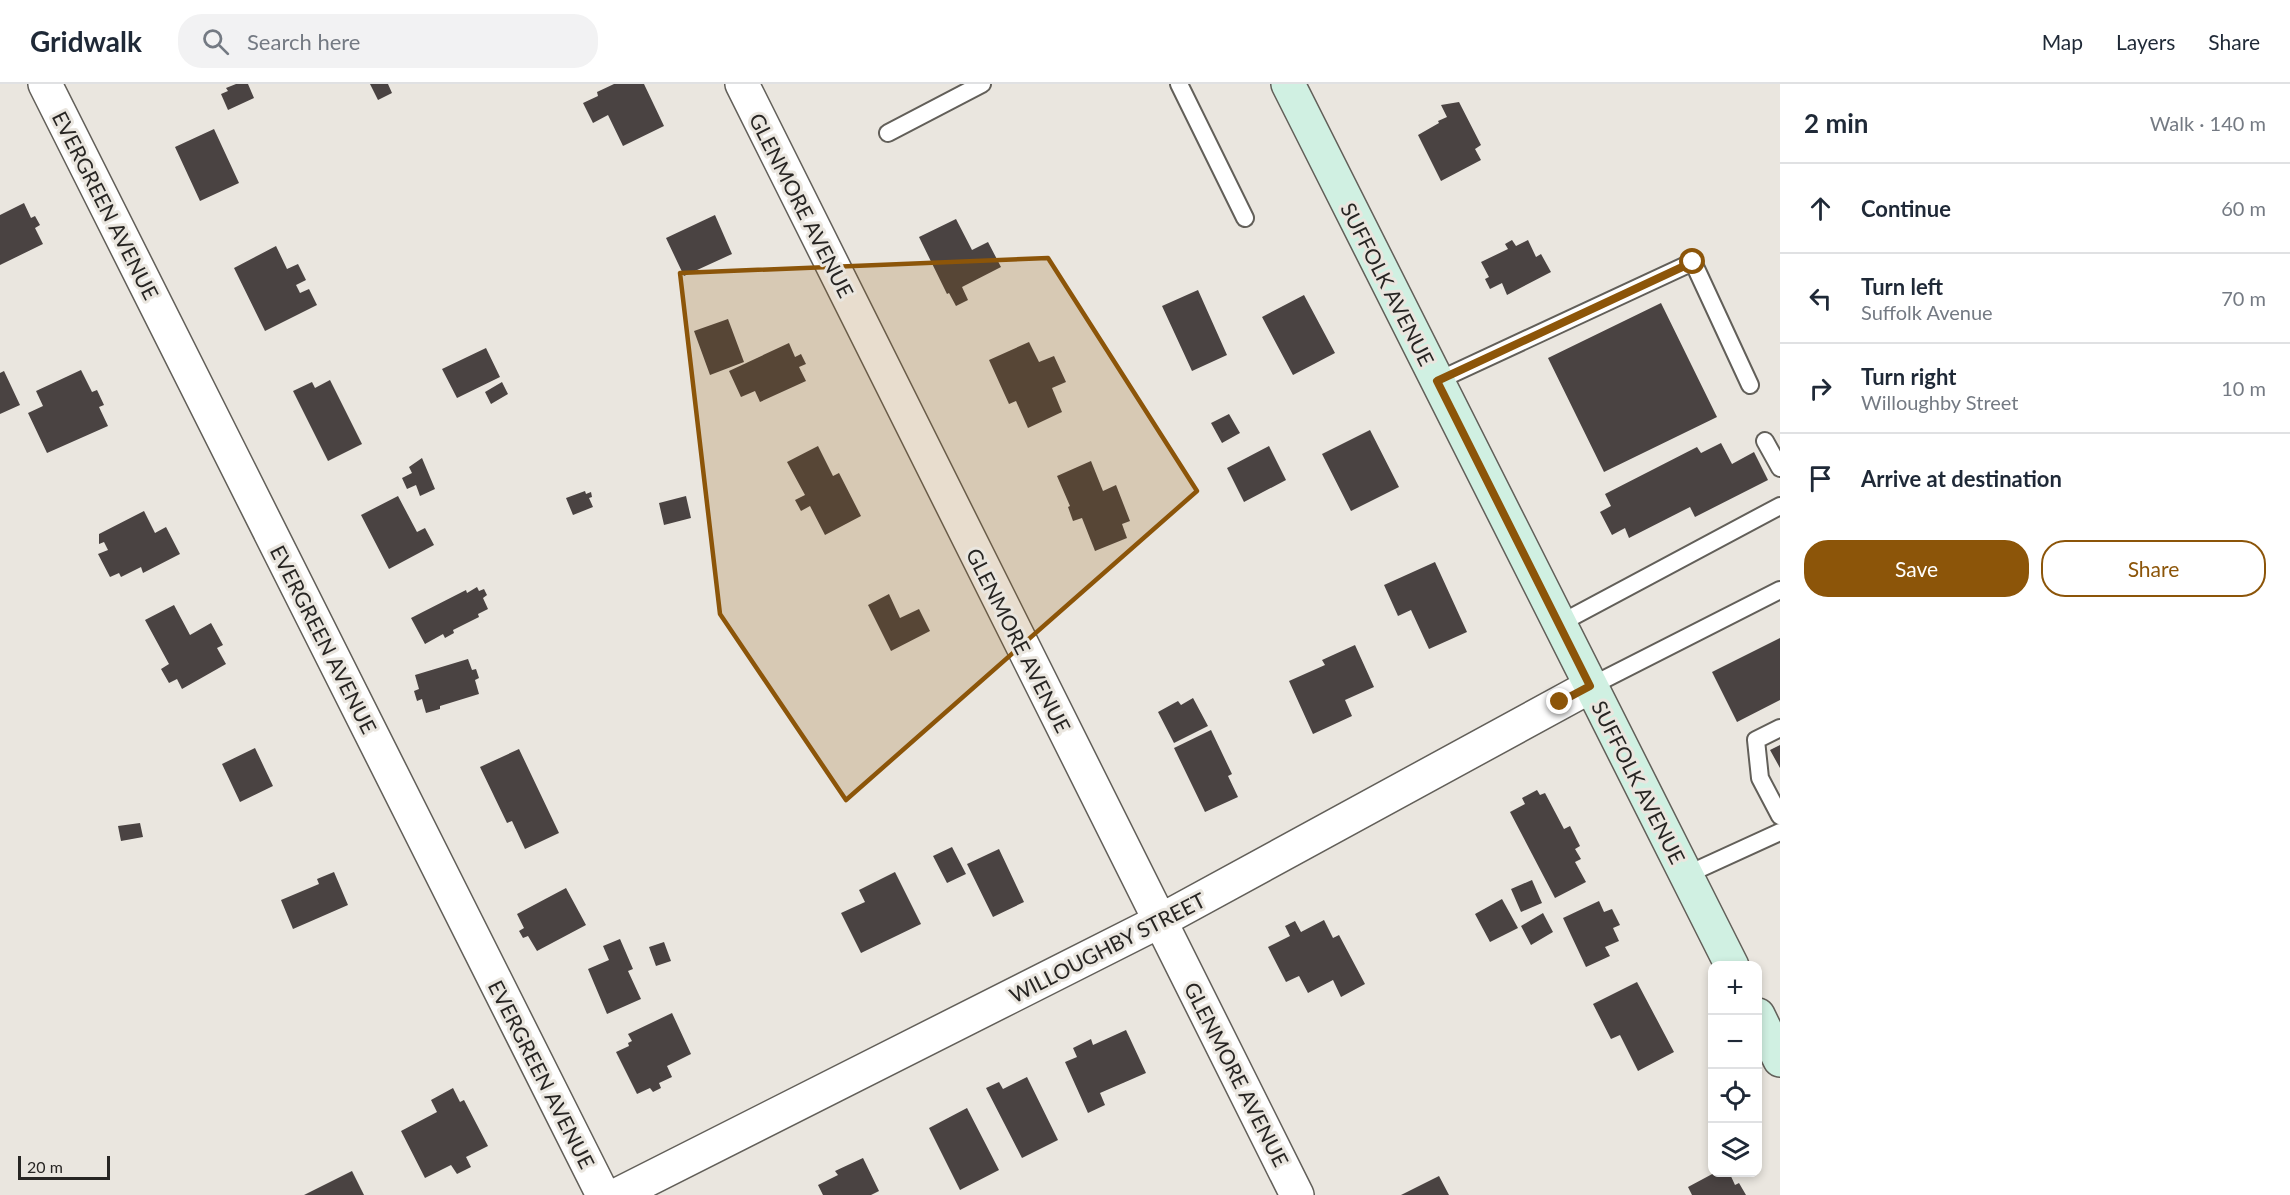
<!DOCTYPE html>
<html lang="en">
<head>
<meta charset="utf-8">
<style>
	body { margin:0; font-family:Lato,sans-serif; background:#f2f2f3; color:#1f2937 }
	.controls { position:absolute; right:18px; bottom:18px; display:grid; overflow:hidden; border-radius:12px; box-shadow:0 3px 9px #0003 }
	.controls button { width:54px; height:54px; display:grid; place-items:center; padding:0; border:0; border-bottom:2px solid #e0e1e3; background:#fff; color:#1f2937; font:30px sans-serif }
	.scale { position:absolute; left:18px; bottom:15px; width:92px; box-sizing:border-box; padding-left:6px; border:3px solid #272523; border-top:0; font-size:16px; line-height:21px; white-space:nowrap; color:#272523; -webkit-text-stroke:4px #eae6df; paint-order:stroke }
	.stop { position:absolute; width:18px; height:18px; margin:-14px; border:4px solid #8c5509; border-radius:50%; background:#fff }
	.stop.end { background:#8c5509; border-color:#fff; box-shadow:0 2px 6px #0008 }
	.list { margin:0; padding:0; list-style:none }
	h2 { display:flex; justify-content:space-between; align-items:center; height:78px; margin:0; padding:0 24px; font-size:26px }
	h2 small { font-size:20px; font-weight:400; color:#747a83 }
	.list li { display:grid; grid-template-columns:39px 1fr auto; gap:18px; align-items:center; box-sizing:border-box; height:90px; padding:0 24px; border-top:2px solid #e0e1e3 }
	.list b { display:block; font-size:22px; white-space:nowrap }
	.list p { margin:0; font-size:20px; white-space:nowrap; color:#747a83 }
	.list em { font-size:20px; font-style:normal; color:#747a83 }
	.actions { display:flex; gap:12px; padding:18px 24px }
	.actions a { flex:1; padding:14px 0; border:2px solid #8c5509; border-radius:24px; text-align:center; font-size:21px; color:#8c5509 }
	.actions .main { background:#8c5509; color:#fff }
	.icon { flex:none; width:33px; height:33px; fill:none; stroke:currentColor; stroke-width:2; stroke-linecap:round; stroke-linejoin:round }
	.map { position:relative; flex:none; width:1780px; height:1111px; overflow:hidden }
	header { display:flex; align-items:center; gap:36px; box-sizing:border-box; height:84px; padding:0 30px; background:#fff; border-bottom:2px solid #e0e1e3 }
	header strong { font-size:28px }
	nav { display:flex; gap:33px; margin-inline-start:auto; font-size:21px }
	.search { width:420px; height:54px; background:#f2f2f3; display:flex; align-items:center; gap:15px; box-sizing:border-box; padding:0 21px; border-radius:24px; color:#747a83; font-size:22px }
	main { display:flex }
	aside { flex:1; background:#fff }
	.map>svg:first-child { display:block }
	.building { fill:#4a4342 }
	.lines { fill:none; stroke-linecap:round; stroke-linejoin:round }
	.service-casing { stroke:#625f59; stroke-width:20 }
	.minor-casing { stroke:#625f59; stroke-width:36 }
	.secondary-casing { stroke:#625f59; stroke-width:36 }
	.service { stroke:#fff; stroke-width:16 }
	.minor { stroke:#fff; stroke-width:33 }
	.secondary { stroke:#d0f0e2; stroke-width:33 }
	.route { stroke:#8c5509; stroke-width:8 }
	.marked { fill:#8c5509; fill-opacity:0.2; stroke:#8c5509; stroke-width:4.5; stroke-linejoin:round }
	.labels { text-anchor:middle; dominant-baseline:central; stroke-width:6; stroke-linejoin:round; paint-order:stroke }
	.street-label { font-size:21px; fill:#272523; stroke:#eae6df }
</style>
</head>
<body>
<header>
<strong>Gridwalk</strong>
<div class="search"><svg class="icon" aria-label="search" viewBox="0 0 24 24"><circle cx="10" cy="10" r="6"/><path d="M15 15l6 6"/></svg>Search here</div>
<nav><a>Map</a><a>Layers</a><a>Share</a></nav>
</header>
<main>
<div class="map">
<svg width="1780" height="1111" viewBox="0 0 1780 1111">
	<rect width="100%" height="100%" fill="#eae6df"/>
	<!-- building -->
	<path class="building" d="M 236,0 L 248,0 L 254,14 L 228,26 L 221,10 L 228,7 L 226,4 Z
		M 370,0 L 388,0 L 392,9 L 378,16 Z
		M 614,0 L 644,0 L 664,42 L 623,62 L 608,31 L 593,39 L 583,19 L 598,12 L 597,8 Z
		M 1459,18 L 1481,61 L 1475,65 L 1481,76 L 1441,97 L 1418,51 L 1439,39 L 1438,37 L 1447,33 L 1441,21 Z
		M 214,45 L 239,99 L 200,117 L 175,63 Z
		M 24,119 L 31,134 L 35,132 L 40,141 L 35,144 L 43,160 L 0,181 L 0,131 Z
		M 715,131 L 732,170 L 684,192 L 666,154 Z
		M 956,135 L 972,166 L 988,158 L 1001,183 L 962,203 L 968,216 L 956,222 L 949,209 L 947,210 L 919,153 Z
		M 1512,156 L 1516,162 L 1528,156 L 1536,173 L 1541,170 L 1551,188 L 1507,211 L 1502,199 L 1490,205 L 1485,195 L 1489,193 L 1481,178 L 1508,165 L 1505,160 Z
		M 276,162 L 287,185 L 298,180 L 306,196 L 296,201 L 300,209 L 309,205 L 317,221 L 265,247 L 234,184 Z
		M 1198,206 L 1227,271 L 1192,287 L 1162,222 Z
		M 1304,211 L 1335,269 L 1293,291 L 1262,233 Z
		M 1661,219 L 1717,333 L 1604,388 L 1548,274 Z
		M 728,235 L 744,278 L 710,291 L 694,247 Z
		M 1029,258 L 1039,278 L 1054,272 L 1066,298 L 1052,304 L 1062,328 L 1028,344 L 1016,317 L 1009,320 L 989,276 Z
		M 789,259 L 795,273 L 801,270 L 806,280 L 799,283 L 806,297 L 760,318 L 755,307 L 741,313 L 729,287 Z
		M 486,264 L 500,293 L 457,314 L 442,285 Z
		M 81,286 L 92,308 L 97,306 L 104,321 L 99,323 L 108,342 L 47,369 L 28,329 L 43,322 L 36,307 Z
		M 4,287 L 20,321 L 0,330 L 0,289 Z
		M 330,296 L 362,360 L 328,377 L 293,307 L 312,298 L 315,304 Z
		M 502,298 L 508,310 L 491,320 L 485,308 Z
		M 1229,330 L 1240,349 L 1222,359 L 1211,339 Z
		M 1370,346 L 1399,403 L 1351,427 L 1322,370 Z
		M 1721,359 L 1732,380 L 1754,368 L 1768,396 L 1695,433 L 1690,423 L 1629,454 L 1625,444 L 1612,451 L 1600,428 L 1611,422 L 1605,410 L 1697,363 L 1701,369 Z
		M 818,362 L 833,392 L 839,389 L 861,432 L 825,451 L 810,422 L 801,427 L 795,416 L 805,411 L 787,378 Z
		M 1269,362 L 1286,396 L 1244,418 L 1227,384 Z
		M 422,374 L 435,405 L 420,412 L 416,401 L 407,405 L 402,394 L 412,389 L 409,383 Z
		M 1091,377 L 1103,407 L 1116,401 L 1130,437 L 1122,440 L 1127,454 L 1095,467 L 1082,434 L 1073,437 L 1068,423 L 1070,422 L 1057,392 Z
		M 585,407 L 586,410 L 591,408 L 592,413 L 589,414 L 593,423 L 573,431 L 566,414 Z
		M 398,412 L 417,448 L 425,444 L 434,461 L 389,485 L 361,431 Z
		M 686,412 L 691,434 L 664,441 L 659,419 Z
		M 144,427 L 155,449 L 166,443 L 180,470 L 143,489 L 141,483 L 121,493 L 119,489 L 110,493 L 98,470 L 108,466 L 104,458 L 99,460 L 99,450 Z
		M 1435,478 L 1467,548 L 1429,565 L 1411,526 L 1398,532 L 1384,501 Z
		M 477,503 L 479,507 L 484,505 L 487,511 L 483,514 L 488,525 L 478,530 L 479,533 L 453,546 L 454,549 L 445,554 L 443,550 L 425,560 L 411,534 L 466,506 L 467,509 Z
		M 889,510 L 900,534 L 919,525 L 930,547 L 891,567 L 868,521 Z
		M 174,521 L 190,551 L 211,539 L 223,561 L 217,564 L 226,580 L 182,605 L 177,595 L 169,599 L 161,585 L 169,580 L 145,536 Z
		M 1780,554 L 1780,616 L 1737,638 L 1712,588 Z
		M 1355,561 L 1374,603 L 1345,616 L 1352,632 L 1313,650 L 1289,597 L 1325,581 L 1322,576 Z
		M 468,575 L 472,586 L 476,585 L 479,594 L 475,596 L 479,610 L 440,622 L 440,625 L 426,629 L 422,615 L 417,617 L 414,607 L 419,605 L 415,591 Z
		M 1193,614 L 1208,642 L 1174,659 L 1158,628 L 1178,617 L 1181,621 Z
		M 1211,646 L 1232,690 L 1228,692 L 1238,713 L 1205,728 L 1174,664 Z
		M 1780,661 L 1780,684 L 1770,666 Z
		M 255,664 L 273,702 L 240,718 L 222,680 Z
		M 519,665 L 559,749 L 525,765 L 512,737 L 507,739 L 480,683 Z
		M 1537,706 L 1540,711 L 1545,709 L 1564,745 L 1570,742 L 1580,762 L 1575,765 L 1581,775 L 1575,778 L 1586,798 L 1555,814 L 1510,728 L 1525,720 L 1522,714 Z
		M 140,739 L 143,753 L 121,757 L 118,742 Z
		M 952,763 L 966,790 L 947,799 L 933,772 Z
		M 999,765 L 1024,818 L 993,833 L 967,780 Z
		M 334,788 L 348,821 L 293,845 L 281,816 L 319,800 L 317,795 Z
		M 895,788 L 921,840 L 861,869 L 841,829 L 865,818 L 859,806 Z
		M 1532,796 L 1542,819 L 1521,828 L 1511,805 Z
		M 566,804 L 586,841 L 537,867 L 528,852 L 523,854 L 519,847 L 524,844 L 517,830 Z
		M 1502,815 L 1518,844 L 1490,858 L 1475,830 Z
		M 1599,817 L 1604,828 L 1612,825 L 1620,841 L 1613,844 L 1619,857 L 1605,863 L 1610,872 L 1586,883 L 1563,834 Z
		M 1543,829 L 1553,848 L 1531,861 L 1521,842 Z
		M 1324,836 L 1333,854 L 1339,851 L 1365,900 L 1341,913 L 1333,896 L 1308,909 L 1299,892 L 1286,898 L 1268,863 L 1290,852 L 1285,842 L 1295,837 L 1301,848 Z
		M 620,855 L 633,885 L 628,887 L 641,915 L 607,930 L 588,885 L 609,876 L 603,862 Z
		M 664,858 L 671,877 L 656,882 L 649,863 Z
		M 1637,898 L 1674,968 L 1638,987 L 1620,951 L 1611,955 L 1593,920 Z
		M 672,929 L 691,970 L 667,982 L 672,993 L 659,999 L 661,1004 L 653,1008 L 650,1004 L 637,1010 L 616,968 L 629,962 L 628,959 L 632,957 L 628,950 Z
		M 1126,946 L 1146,989 L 1100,1009 L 1105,1021 L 1088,1029 L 1065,978 L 1077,973 L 1073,964 L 1091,955 L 1093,961 Z
		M 1027,993 L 1058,1056 L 1022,1074 L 986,1004 L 999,998 L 1003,1005 Z
		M 453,1004 L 460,1018 L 464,1016 L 488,1062 L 466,1073 L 471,1083 L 457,1090 L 451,1081 L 425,1094 L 401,1047 L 437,1028 L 431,1016 Z
		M 967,1024 L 999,1086 L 960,1106 L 929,1044 Z
		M 863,1074 L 879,1107 L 871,1111 L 823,1111 L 818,1101 L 838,1091 L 835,1087 Z
		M 352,1087 L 364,1111 L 304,1111 Z
		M 1716,1088 L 1729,1088 L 1735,1101 L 1739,1099 L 1746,1111 L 1692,1111 L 1688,1103 Z
		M 1439,1092 L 1449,1111 L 1401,1111 Z"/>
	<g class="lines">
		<!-- service casing -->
		<g class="service-casing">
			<path id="service" d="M 1179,0 L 1245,134
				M 888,49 L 982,0
				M 1437,297 L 1693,178 L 1750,301
				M 1765,357 L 1780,384
				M 1559,540 L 1780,422
				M 1591,602 L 1780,506
				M 1780,644 L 1756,656 L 1760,694 L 1780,732
				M 1686,791 L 1780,748"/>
		</g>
		<!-- minor casing -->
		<g class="minor-casing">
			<path id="minor" d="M 45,0 L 603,1111
				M 742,0 L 1297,1111
				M 617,1111 L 1160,837 L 1591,602"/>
		</g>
		<!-- secondary casing -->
		<g class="secondary-casing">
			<path id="secondary" d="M 1288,0 L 1732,882
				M 1758,931 L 1780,976"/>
		</g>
		<!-- service -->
		<use href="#service" class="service"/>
		<!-- minor -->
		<use href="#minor" class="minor"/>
		<!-- secondary -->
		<use href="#secondary" class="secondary"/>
	</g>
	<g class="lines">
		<!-- route -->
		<path class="route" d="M 1560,618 L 1590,602 L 1437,297 L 1693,178"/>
	</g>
	<!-- marked area -->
	<path class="marked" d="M 1048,174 L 1197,407 L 846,716 L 720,530 L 680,189 Z"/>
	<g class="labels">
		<!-- street labels -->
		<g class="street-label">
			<text transform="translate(106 121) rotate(63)">EVERGREEN AVENUE</text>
			<text transform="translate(802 121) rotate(63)">GLENMORE AVENUE</text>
			<text transform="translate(1388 200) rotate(63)">SUFFOLK AVENUE</text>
			<text transform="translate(324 555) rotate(63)">EVERGREEN AVENUE</text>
			<text transform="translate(1019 556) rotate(63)">GLENMORE AVENUE</text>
			<text transform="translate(1639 698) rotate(63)">SUFFOLK AVENUE</text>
			<text transform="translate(1107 863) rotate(-27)">WILLOUGHBY STREET</text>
			<text transform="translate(542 990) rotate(63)">EVERGREEN AVENUE</text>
			<text transform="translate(1237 990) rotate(63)">GLENMORE AVENUE</text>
		</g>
	</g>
</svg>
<div class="controls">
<button>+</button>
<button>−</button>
<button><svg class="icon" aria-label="locate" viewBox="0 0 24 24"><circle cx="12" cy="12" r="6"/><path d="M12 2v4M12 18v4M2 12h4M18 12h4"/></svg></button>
<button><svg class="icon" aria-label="layers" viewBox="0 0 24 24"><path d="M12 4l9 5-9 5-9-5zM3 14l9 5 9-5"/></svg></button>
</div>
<div class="scale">20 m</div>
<div class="stop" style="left:1693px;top:178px"></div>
<div class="stop end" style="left:1560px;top:618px"></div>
</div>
<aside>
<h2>2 min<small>Walk · 140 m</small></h2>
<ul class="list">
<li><svg class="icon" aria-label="ahead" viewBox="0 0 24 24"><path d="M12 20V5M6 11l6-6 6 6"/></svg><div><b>Continue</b></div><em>60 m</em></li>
<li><svg class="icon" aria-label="left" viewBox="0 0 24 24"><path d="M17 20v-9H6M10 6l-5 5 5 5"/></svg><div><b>Turn left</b><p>Suffolk Avenue</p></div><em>70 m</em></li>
<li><svg class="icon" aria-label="right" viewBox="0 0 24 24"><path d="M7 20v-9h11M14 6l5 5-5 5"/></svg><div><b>Turn right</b><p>Willoughby Street</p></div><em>10 m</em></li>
<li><svg class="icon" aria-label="arrive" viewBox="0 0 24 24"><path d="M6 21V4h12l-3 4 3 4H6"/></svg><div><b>Arrive at destination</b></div></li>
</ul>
<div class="actions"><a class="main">Save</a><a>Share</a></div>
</aside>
</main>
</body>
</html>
